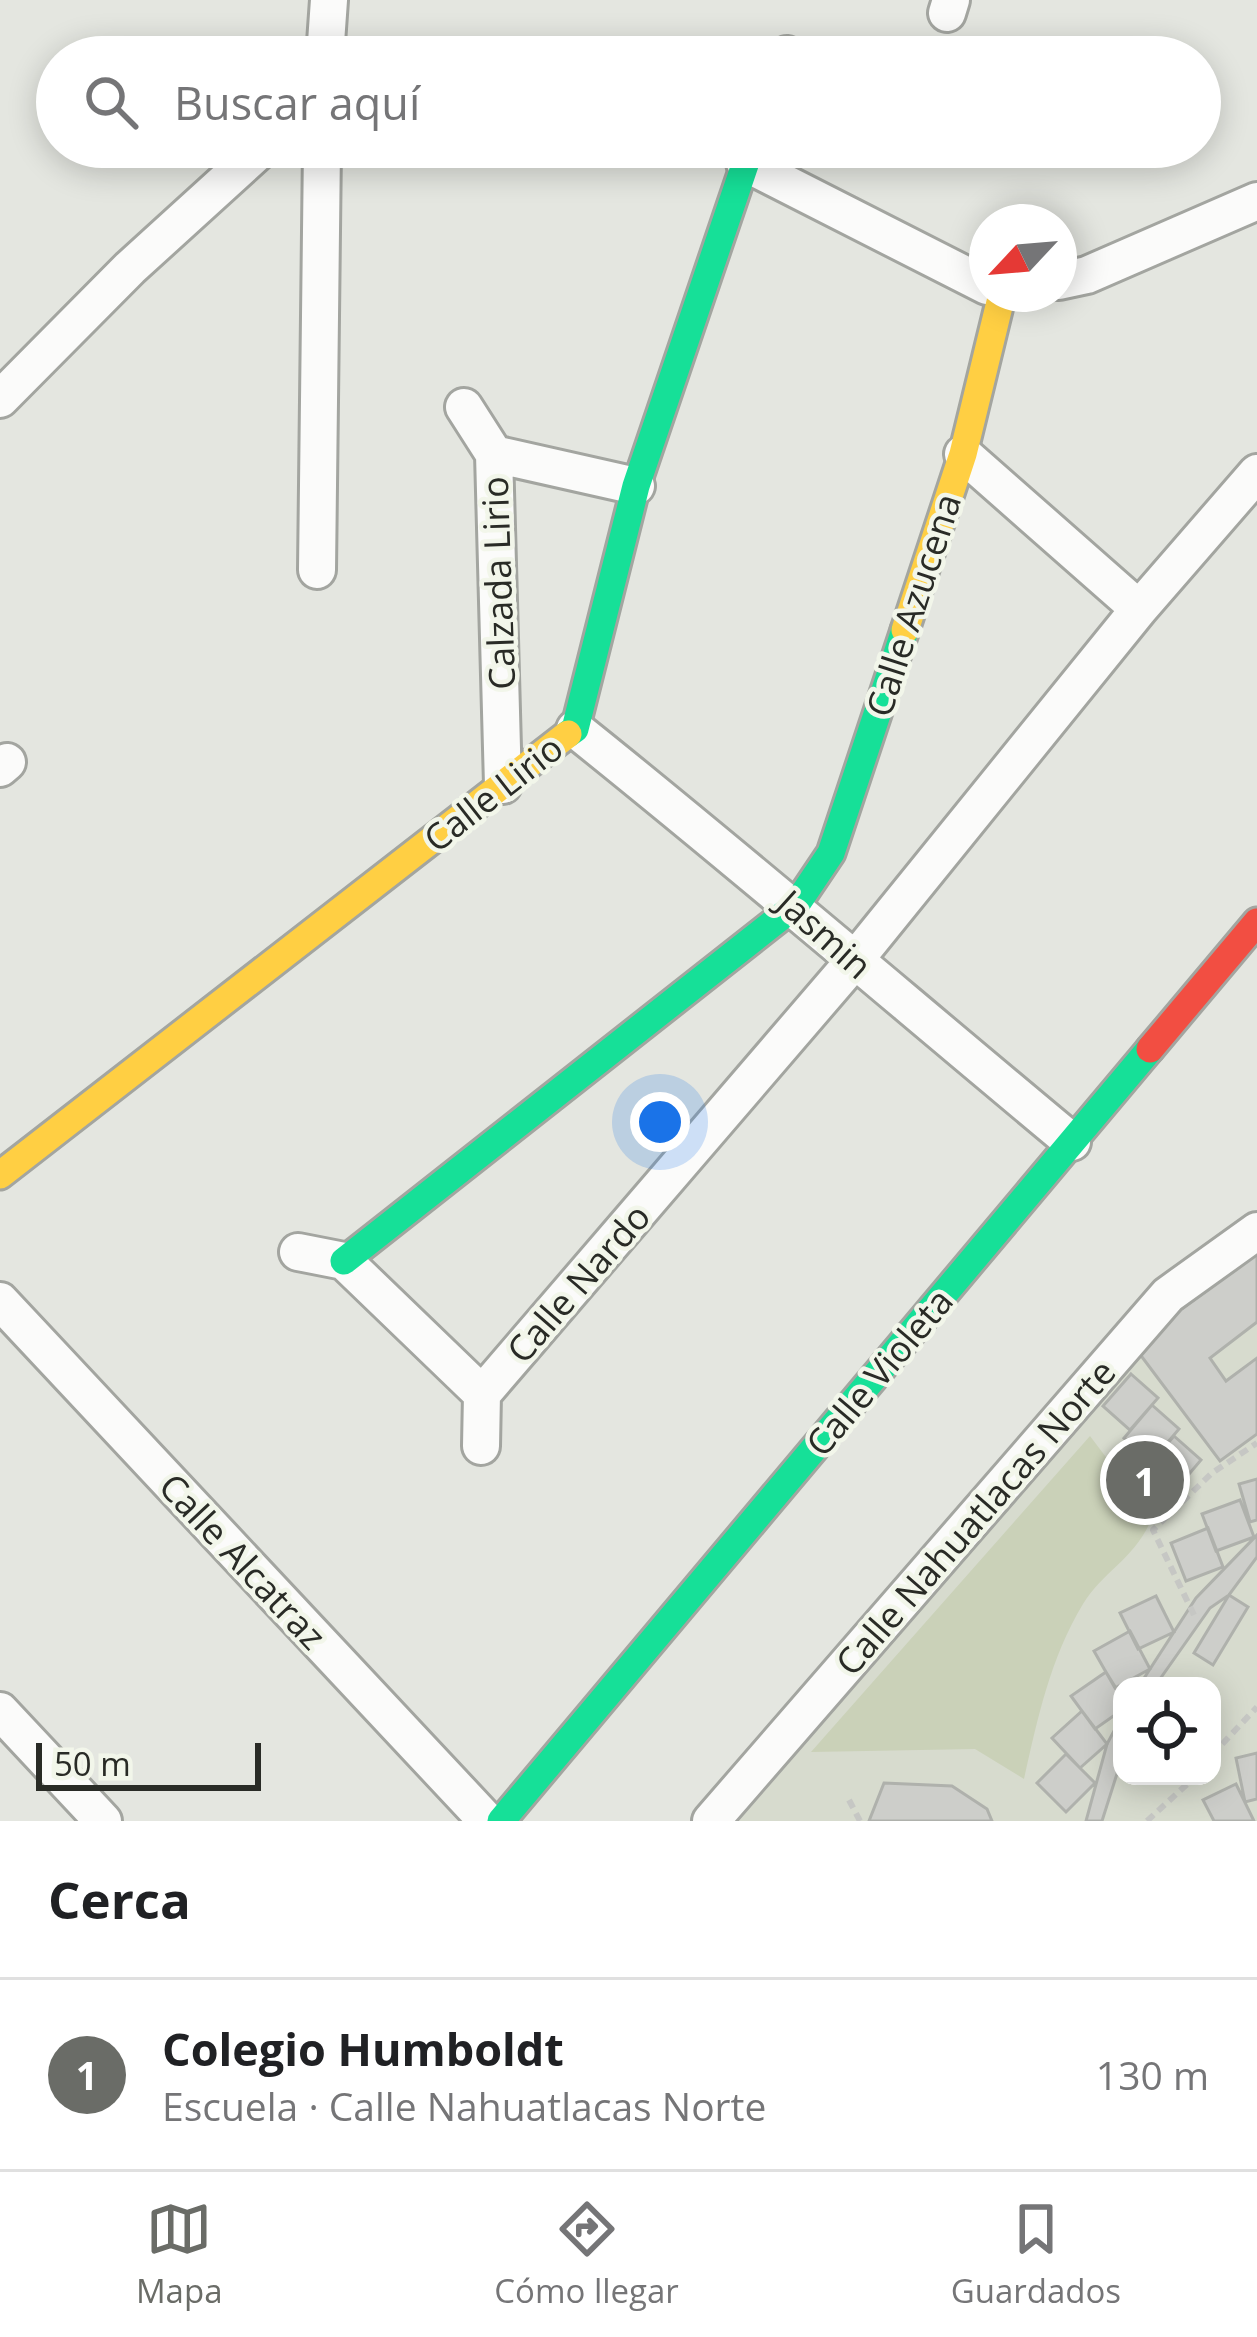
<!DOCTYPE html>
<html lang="es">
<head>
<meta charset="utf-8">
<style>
	body { margin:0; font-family:"Open Sans",sans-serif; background:#f2f2f2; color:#202124 }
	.controls { position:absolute; right:36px; bottom:36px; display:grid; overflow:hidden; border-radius:24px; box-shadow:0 6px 30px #0003 }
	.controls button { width:108px; height:108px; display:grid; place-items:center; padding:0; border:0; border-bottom:3px solid #e0e0e0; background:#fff; color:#202124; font:60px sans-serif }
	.compass { position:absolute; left:969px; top:204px; width:108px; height:108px; border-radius:50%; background:#fff; box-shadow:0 6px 30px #0003; rotate:244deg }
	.scale { position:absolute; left:36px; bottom:30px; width:225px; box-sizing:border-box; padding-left:12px; border:6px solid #292b26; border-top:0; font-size:33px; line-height:42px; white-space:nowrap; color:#292b26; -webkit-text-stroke:9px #f2f6ea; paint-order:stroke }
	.you { position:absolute; left:660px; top:1122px; width:42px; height:42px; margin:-30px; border:9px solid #fff; border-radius:50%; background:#1a73e8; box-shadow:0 0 0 18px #1a73e833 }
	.badge { display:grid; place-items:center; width:78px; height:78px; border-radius:50%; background:#6a6c67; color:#fff; font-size:39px; font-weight:700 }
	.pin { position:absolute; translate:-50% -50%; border:6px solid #fff; box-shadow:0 3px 12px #0006 }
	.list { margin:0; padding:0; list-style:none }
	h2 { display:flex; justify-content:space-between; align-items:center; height:156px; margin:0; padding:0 48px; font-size:51px }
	h2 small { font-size:39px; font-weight:400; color:#757577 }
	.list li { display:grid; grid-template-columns:78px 1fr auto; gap:36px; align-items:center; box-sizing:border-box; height:192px; padding:0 48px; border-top:3px solid #e0e0e0 }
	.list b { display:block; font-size:45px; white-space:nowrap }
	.list p { margin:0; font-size:39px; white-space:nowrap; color:#757577 }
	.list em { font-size:39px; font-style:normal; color:#757577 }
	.icon { flex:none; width:66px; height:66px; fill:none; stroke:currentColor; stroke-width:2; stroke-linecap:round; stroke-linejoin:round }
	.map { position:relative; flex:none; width:1257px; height:1821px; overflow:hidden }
	.search { position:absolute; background:#fff; box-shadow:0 6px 30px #0003; left:36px; right:36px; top:36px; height:132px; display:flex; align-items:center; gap:30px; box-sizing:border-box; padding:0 42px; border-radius:66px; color:#757577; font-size:45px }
	.sheet { height:348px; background:#fff }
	nav { display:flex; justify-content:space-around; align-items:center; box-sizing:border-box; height:168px; border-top:3px solid #e0e0e0; background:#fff; font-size:33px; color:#757577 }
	nav a { display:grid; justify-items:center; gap:6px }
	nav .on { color:#6a6c67 }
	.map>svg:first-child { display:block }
	.built { fill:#d7dbce; fill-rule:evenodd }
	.green { fill:#cad1b8 }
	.building { fill:#cdceca; stroke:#afb1ac; stroke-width:3 }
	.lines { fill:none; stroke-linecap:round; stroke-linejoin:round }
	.street-casing { stroke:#a3a5a0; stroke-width:42 }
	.fast-casing { stroke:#a3a5a0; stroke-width:33 }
	.slow-casing { stroke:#a3a5a0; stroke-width:33 }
	.jam-casing { stroke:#a3a5a0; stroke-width:33 }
	.path { stroke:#c6c7c4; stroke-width:6; stroke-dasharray:9 6; stroke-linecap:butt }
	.street { stroke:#fbfbfa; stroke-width:36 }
	.fast { stroke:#16e098; stroke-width:27 }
	.slow { stroke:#ffcf43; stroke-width:27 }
	.jam { stroke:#f24e42; stroke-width:27 }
	.labels { text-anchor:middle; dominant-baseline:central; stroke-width:9; stroke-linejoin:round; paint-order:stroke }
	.street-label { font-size:36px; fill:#292b26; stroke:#f2f6ea }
</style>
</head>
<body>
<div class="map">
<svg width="1257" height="1821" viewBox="0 0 1257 1821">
	<rect width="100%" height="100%" fill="#e4e6e0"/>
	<!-- built -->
	<path class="built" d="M 1257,1246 L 1257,1821 L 735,1821 L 1212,1274 ZM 1122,1686 L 1212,1686 L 1212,1776 L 1122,1776 Z"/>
	<!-- green -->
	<path class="green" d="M 1090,1436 L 1152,1518 C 1135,1559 1104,1570 1083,1604 C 1050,1659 1038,1717 1024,1779 L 975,1749 L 811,1752 Z"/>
	<!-- building -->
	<path class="building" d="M 1257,1253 L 1257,1322 L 1210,1358 L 1226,1381 L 1257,1358 L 1257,1434 L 1220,1461 L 1133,1345 Z
		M 1131,1374 L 1158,1398 L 1130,1430 L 1103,1406 Z
		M 1152,1405 L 1179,1429 L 1151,1462 L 1124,1438 Z
		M 1174,1436 L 1201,1460 L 1173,1493 L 1146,1468 Z
		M 1257,1479 L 1257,1520 L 1250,1522 L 1239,1484 Z
		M 1240,1500 L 1254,1537 L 1216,1551 L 1202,1514 Z
		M 1208,1528 L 1223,1567 L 1186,1581 L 1171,1543 Z
		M 1257,1535 L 1257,1557 L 1229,1595 L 1210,1608 L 1155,1686 L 1139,1686 L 1196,1598 Z
		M 1229,1595 L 1248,1607 L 1213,1665 L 1194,1653 Z
		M 1156,1596 L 1174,1632 L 1138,1649 L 1120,1613 Z
		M 1130,1631 L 1150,1669 L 1115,1688 L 1094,1651 Z
		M 1106,1672 L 1122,1698 L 1122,1710 L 1095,1729 L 1071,1696 Z
		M 1082,1711 L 1107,1744 L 1080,1768 L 1052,1738 Z
		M 1122,1716 L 1122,1758 L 1102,1821 L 1086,1821 L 1107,1744 Z
		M 1257,1753 L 1257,1799 L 1245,1802 L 1236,1758 Z
		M 1066,1754 L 1095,1783 L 1066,1812 L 1037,1783 Z
		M 884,1783 L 952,1786 L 987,1809 L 992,1821 L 869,1821 Z
		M 1236,1784 L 1254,1821 L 1214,1821 L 1203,1800 Z"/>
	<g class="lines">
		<!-- street casing -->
		<g class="street-casing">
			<path id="street" d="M 947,13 L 951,0
				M 325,57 L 329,0
				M 786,57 L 787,55
				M 745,163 L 987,286
				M 1059,281 L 1087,275 L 1257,201
				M 0,399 L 130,268 L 263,147
				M 464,407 L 494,454
				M 494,454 L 503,785
				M 494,454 L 636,486
				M 963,454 L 1139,609
				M 317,570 L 322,147
				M 575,729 C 744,864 906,1004 1072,1142
				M 0,768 L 7,762
				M 298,1252 L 344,1261 L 482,1394
				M 0,1301 L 487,1821
				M 482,1394 L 854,961 L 1139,609 L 1257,473
				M 481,1446 L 482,1394
				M 0,1711 L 103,1821
				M 711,1821 L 1168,1295 L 1257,1231"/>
		</g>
		<!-- fast casing -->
		<g class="fast-casing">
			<path id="fast" d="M 568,734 L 575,729 L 636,486 L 751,147
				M 344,1261 L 796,905 L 831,853 L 905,630
				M 501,1821 L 1150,1049"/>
		</g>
		<!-- slow casing -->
		<g class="slow-casing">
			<path id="slow" d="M 905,630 L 963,454 L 1002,294
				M 0,1175 L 568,734"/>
		</g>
		<!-- jam casing -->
		<g class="jam-casing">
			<path id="jam" d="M 1150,1049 L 1257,922"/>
		</g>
		<!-- path -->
		<path class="path" d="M 1194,1615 L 1153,1530 L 1212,1473 L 1257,1443
			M 1212,1755 L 1257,1707
			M 849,1800 L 860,1821
			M 1147,1821 L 1196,1776"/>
		<!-- street -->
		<use href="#street" class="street"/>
		<!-- fast -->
		<use href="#fast" class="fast"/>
		<!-- slow -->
		<use href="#slow" class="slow"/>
		<!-- jam -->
		<use href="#jam" class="jam"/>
	</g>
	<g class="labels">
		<!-- street labels -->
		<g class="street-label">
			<text transform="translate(498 583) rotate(-92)">Calzada Lirio</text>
			<text transform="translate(913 605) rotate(-72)">Calle Azucena</text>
			<text transform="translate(493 793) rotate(-38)">Calle Lirio</text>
			<text transform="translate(825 934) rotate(42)">Jasmin</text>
			<text transform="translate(578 1283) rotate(-49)">Calle Nardo</text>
			<text transform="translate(879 1372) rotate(-50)">Calle Violeta</text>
			<text transform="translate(975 1517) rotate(-49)">Calle Nahuatlacas Norte</text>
			<text transform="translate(243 1561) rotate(47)">Calle Alcatraz</text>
		</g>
	</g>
</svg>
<div class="controls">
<button><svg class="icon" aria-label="locate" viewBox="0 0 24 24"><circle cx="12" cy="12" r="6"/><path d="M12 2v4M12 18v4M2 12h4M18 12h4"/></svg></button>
</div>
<svg class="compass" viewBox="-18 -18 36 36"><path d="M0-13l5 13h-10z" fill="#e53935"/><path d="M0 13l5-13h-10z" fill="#757577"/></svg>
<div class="scale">50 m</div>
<div class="you"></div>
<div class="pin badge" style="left:1145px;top:1480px">1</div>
<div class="search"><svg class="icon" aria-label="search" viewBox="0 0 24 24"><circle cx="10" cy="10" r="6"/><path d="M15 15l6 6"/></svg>Buscar aquí</div>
</div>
<section class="sheet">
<h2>Cerca<small></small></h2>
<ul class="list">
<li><span class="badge">1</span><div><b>Colegio Humboldt</b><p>Escuela · Calle Nahuatlacas Norte</p></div><em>130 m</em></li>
</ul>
</section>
<nav>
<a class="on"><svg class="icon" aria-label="map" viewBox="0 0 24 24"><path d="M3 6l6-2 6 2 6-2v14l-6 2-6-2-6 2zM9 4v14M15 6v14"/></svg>Mapa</a>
<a><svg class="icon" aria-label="directions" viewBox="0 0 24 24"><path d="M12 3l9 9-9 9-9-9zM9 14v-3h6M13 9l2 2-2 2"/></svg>Cómo llegar</a>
<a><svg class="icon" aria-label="saved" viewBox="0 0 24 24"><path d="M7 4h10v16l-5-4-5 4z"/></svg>Guardados</a>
</nav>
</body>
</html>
